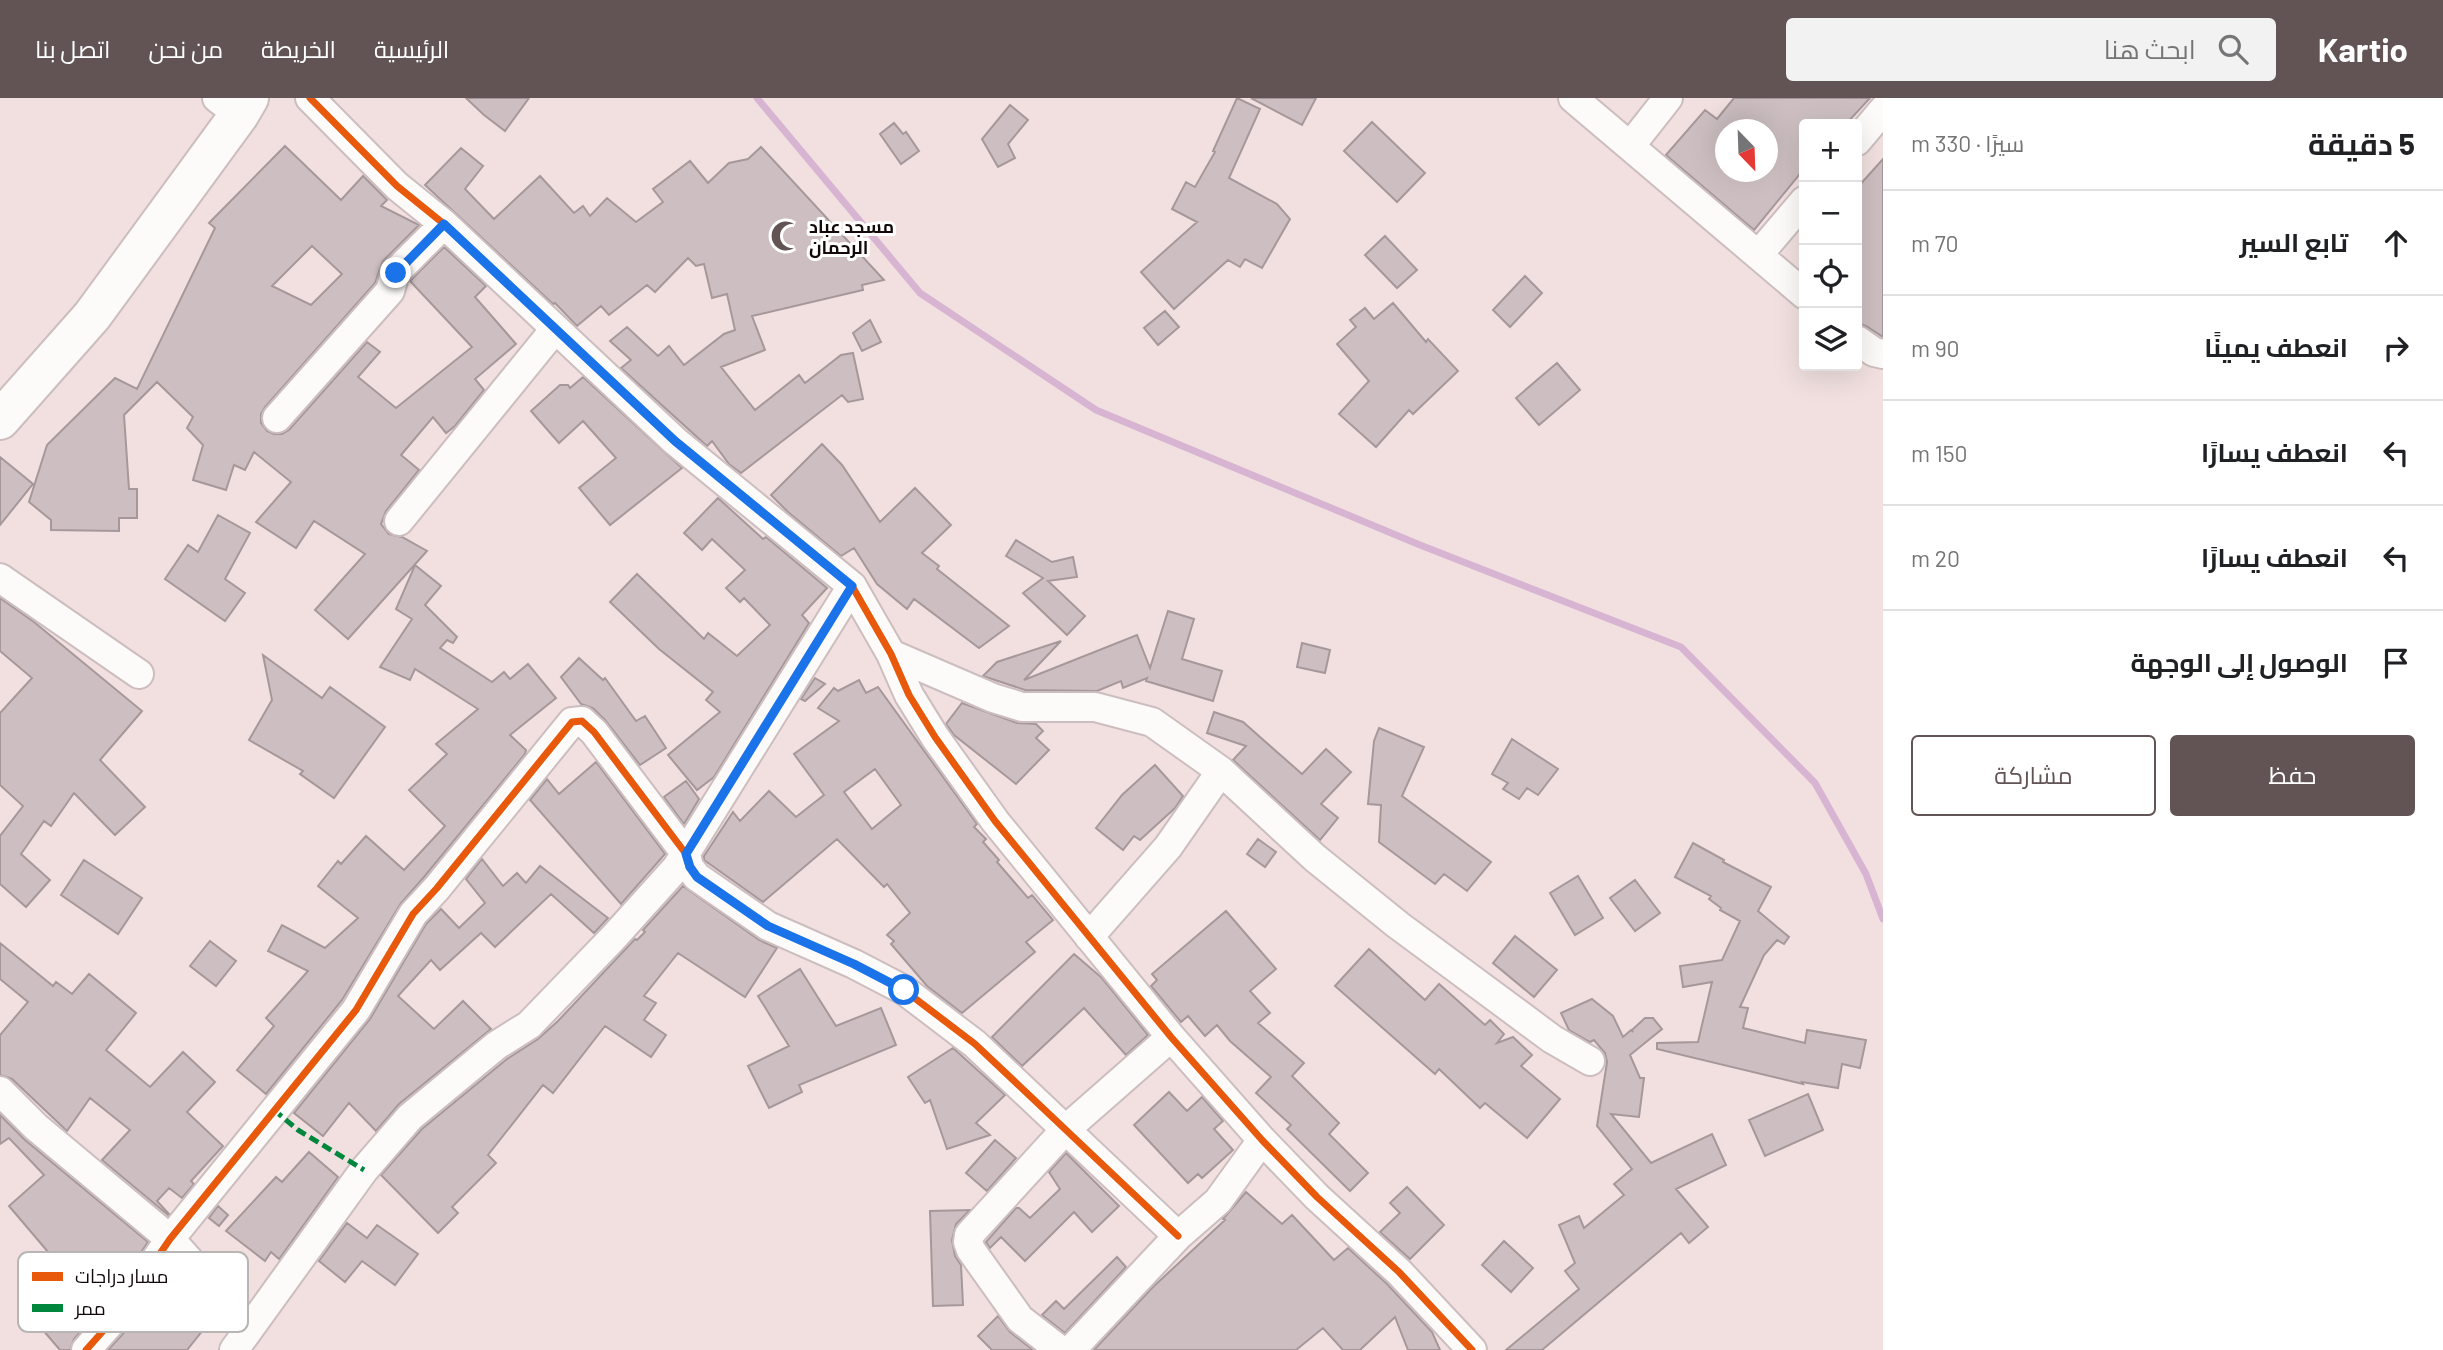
<!DOCTYPE html>
<html lang="ar">
<head>
<meta charset="utf-8">
<style>
	body { margin:0; font-family:Barlow,Cairo,sans-serif; background:#f2f2f2; color:#202124; direction:rtl }
	.controls { position:absolute; right:21px; top:21px; display:grid; overflow:hidden; border-radius:7px; box-shadow:0 7px 28px #0002 }
	.controls button { width:63px; height:63px; display:grid; place-items:center; padding:0; border:0; border-bottom:2px solid #e0e0e0; background:#fff; color:#202124; font:35px sans-serif }
	.compass { position:absolute; left:1715px; top:21px; width:63px; height:63px; border-radius:50%; background:#fff; box-shadow:0 7px 28px #0002; rotate:157deg }
	.stop { position:absolute; width:21px; height:21px; margin:-16px; border:5px solid #1a73e8; border-radius:50%; background:#fff }
	.stop.end { background:#1a73e8; border-color:#fff; box-shadow:0 2px 7px #0008 }
	.list { margin:0; padding:0; list-style:none }
	h2 { display:flex; justify-content:space-between; align-items:center; height:91px; margin:0; padding:0 28px; font-size:30px }
	h2 small { font-size:23px; font-weight:400; color:#757577 }
	.list li { display:grid; grid-template-columns:46px 1fr auto; gap:21px; align-items:center; box-sizing:border-box; height:105px; padding:0 28px; border-top:2px solid #e0e0e0 }
	.list b { display:block; font-size:26px; white-space:nowrap }
	.list em { font-size:23px; font-style:normal; color:#757577 }
	.actions { display:flex; gap:14px; padding:21px 28px }
	.actions a { flex:1; padding:16px 0; border:2px solid #625455; border-radius:7px; text-align:center; font-size:24px; color:#625455 }
	.actions .main { background:#625455; color:#fff }
	.icon { flex:none; width:38px; height:38px; fill:none; stroke:currentColor; stroke-width:2; stroke-linecap:round; stroke-linejoin:round }
	.map { position:relative; flex:none; width:1883px; height:1252px; overflow:hidden; direction:ltr }
	header { display:flex; align-items:center; gap:42px; box-sizing:border-box; height:98px; padding:0 35px; background:#625455; color:#fff }
	header strong { font-size:33px }
	nav { display:flex; gap:38px; margin-inline-start:auto; font-size:24px }
	.search { width:490px; height:63px; background:#f2f2f2; display:flex; align-items:center; gap:18px; box-sizing:border-box; padding:0 24px; border-radius:7px; color:#757577; font-size:26px }
	main { display:flex }
	aside { flex:1; background:#fff }
	.map>svg:first-child { display:block }
	.lines { fill:none; stroke-linecap:round; stroke-linejoin:round }
	.stream { stroke:#d7b5d2; stroke-width:7 }
	.building { fill:#cdbfc1; stroke:#a6989a; stroke-width:2; fill-rule:evenodd }
	.street-casing { stroke:#ccbebe; stroke-width:32 }
	.secondary-casing { stroke:#ccbebe; stroke-width:42 }
	.street { stroke:#fdfafa; stroke-width:28 }
	.secondary { stroke:#fdfafa; stroke-width:38 }
	.quiet { stroke:#00873e; stroke-width:5; stroke-dasharray:10 5; stroke-linecap:butt }
	.cycleway-casing { stroke:#fff; stroke-width:11 }
	.cycleway { stroke:#e8590c; stroke-width:7 }
	.route { stroke:#1a73e8; stroke-width:9 }
	.labels { text-anchor:middle; dominant-baseline:central; stroke-width:6; stroke-linejoin:round; paint-order:stroke }
	.poi-label { font-size:18px; font-weight:bold; fill:#14090a; stroke:#fff; text-anchor:start }
	.key { fill:#fff; stroke:#b8b5b6; stroke-width:2 }
	.key-label { font-size:19px; fill:#14090a }
</style>
</head>
<body>
<header>
<strong>Kartio</strong>
<div class="search"><svg class="icon" aria-label="search" viewBox="0 0 24 24"><circle cx="10" cy="10" r="6"/><path d="M15 15l6 6"/></svg>ابحث هنا</div>
<nav><a>الرئيسية</a><a>الخريطة</a><a>من نحن</a><a>اتصل بنا</a></nav>
</header>
<main>
<aside>
<h2>5 دقيقة<small>سيرًا · 330 m</small></h2>
<ul class="list">
<li><svg class="icon" aria-label="ahead" viewBox="0 0 24 24"><path d="M12 20V5M6 11l6-6 6 6"/></svg><div><b>تابع السير</b></div><em>70 m</em></li>
<li><svg class="icon" aria-label="right" viewBox="0 0 24 24"><path d="M7 20v-9h11M14 6l5 5-5 5"/></svg><div><b>انعطف يمينًا</b></div><em>90 m</em></li>
<li><svg class="icon" aria-label="left" viewBox="0 0 24 24"><path d="M17 20v-9H6M10 6l-5 5 5 5"/></svg><div><b>انعطف يسارًا</b></div><em>150 m</em></li>
<li><svg class="icon" aria-label="left" viewBox="0 0 24 24"><path d="M17 20v-9H6M10 6l-5 5 5 5"/></svg><div><b>انعطف يسارًا</b></div><em>20 m</em></li>
<li><svg class="icon" aria-label="arrive" viewBox="0 0 24 24"><path d="M6 21V4h12l-3 4 3 4H6"/></svg><div><b>الوصول إلى الوجهة</b></div></li>
</ul>
<div class="actions"><a class="main">حفظ</a><a>مشاركة</a></div>
</aside>
<div class="map">
<svg width="1883" height="1252" viewBox="0 0 1883 1252">
	<rect width="100%" height="100%" fill="#f2e0e0"/>
	<g class="lines">
		<!-- stream -->
		<path class="stream" d="M 757,0 L 920,195 L 1096,312 L 1420,447 L 1681,549 L 1815,685 L 1866,776 L 1883,821"/>
	</g>
	<!-- building -->
	<path class="building" d="M 466,0 L 529,0 L 505,33 L 484,17 Z
		M 1237,0 L 1260,11 L 1229,80 L 1277,106 L 1290,121 L 1262,170 L 1245,161 L 1240,169 L 1228,162 L 1174,211 L 1141,174 L 1197,124 L 1172,111 L 1186,84 L 1195,89 L 1215,54 L 1213,53 Z
		M 1251,0 L 1316,0 L 1302,27 Z
		M 1734,0 L 1870,0 L 1846,26 L 1804,26 L 1804,71 L 1754,132 L 1666,57 L 1705,12 L 1717,21 ZM 1726,32 L 1768,32 L 1768,74 L 1726,74 Z
		M 1010,7 L 1028,22 L 1008,46 L 1015,60 L 998,69 L 982,41 Z
		M 1372,24 L 1425,75 L 1397,104 L 1344,53 Z
		M 894,25 L 903,36 L 906,34 L 919,53 L 901,66 L 880,36 Z
		M 285,48 L 341,102 L 363,78 L 387,102 L 381,108 L 419,127 L 383,163 L 375,185 L 265,309 L 261,316 L 261,325 L 267,333 L 274,336 L 282,336 L 289,332 L 367,244 L 380,254 L 358,279 L 396,310 L 472,249 L 410,183 L 444,149 L 486,188 L 475,199 L 516,246 L 475,281 L 484,292 L 455,328 L 446,335 L 433,319 L 401,357 L 419,372 L 386,413 L 381,426 L 389,436 L 402,439 L 427,453 L 348,541 L 315,512 L 365,456 L 314,423 L 296,450 L 256,424 L 291,384 L 254,354 L 245,372 L 234,367 L 226,392 L 193,382 L 203,347 L 187,330 L 193,319 L 157,284 L 124,317 L 129,391 L 137,391 L 137,420 L 119,420 L 119,433 L 51,432 L 51,422 L 29,404 L 47,347 L 115,280 L 137,291 L 215,130 L 209,125 ZM 312,148 L 342,176 L 311,207 L 272,188 Z
		M 761,49 L 884,182 L 862,187 L 863,192 L 752,218 L 765,252 L 721,269 L 755,312 L 799,277 L 805,285 L 841,257 L 853,255 L 863,301 L 848,304 L 842,297 L 741,375 L 729,366 L 712,343 L 707,348 L 621,270 L 631,262 L 610,243 L 627,229 L 658,258 L 669,248 L 684,267 L 724,236 L 735,232 L 727,196 L 712,200 L 704,166 L 696,168 L 688,160 L 655,194 L 647,187 L 609,217 L 601,208 L 577,228 L 555,205 L 553,206 L 425,87 L 461,50 L 483,68 L 465,91 L 494,121 L 540,78 L 574,115 L 583,108 L 590,118 L 607,100 L 636,124 L 663,104 L 653,91 L 690,63 L 708,85 L 729,65 L 748,61 Z
		M 1883,61 L 1883,239 L 1866,228 L 1857,226 L 1857,90 Z
		M 1385,138 L 1417,172 L 1397,190 L 1365,157 Z
		M 1525,178 L 1542,195 L 1510,229 L 1493,212 Z
		M 1393,205 L 1426,244 L 1428,241 L 1458,273 L 1413,316 L 1409,312 L 1376,349 L 1339,316 L 1369,283 L 1337,246 L 1356,229 L 1350,222 L 1365,210 L 1374,221 Z
		M 1165,213 L 1179,229 L 1158,247 L 1144,230 Z
		M 870,222 L 881,244 L 862,253 L 853,235 Z
		M 1557,265 L 1580,292 L 1539,327 L 1516,300 Z
		M 583,279 L 682,370 L 610,427 L 579,390 L 616,360 L 583,323 L 559,345 L 531,313 L 560,287 L 568,287 L 570,290 Z
		M 822,346 L 842,367 L 880,424 L 915,390 L 951,427 L 922,455 L 939,468 L 937,471 L 1009,528 L 979,550 L 914,501 L 907,511 L 877,486 L 854,450 L 841,458 L 788,414 L 771,397 Z
		M 0,359 L 33,386 L 0,427 Z
		M 718,400 L 763,441 L 766,439 L 827,490 L 802,517 L 809,525 L 714,679 L 697,692 L 668,657 L 720,614 L 706,602 L 713,594 L 659,551 L 610,504 L 637,476 L 704,541 L 708,535 L 737,558 L 770,527 L 744,500 L 740,504 L 726,490 L 745,472 L 712,441 L 702,452 L 684,435 Z
		M 218,417 L 250,435 L 225,481 L 245,495 L 225,523 L 165,481 L 188,447 L 198,454 Z
		M 1016,442 L 1052,464 L 1073,459 L 1077,479 L 1048,483 L 1085,518 L 1067,537 L 1023,495 L 1043,480 L 1006,458 Z
		M 415,467 L 441,488 L 425,507 L 457,539 L 453,545 L 447,542 L 440,550 L 492,584 L 504,574 L 510,581 L 528,566 L 556,600 L 510,637 L 526,652 L 525,656 L 424,779 L 401,805 L 342,902 L 266,996 L 237,972 L 274,928 L 266,920 L 308,873 L 268,853 L 282,827 L 325,850 L 358,820 L 318,788 L 338,763 L 341,766 L 366,738 L 404,772 L 445,728 L 409,692 L 447,656 L 436,646 L 478,611 L 415,571 L 410,582 L 380,569 L 412,521 L 396,511 Z
		M 0,500 L 34,524 L 142,613 L 100,662 L 145,709 L 115,737 L 74,695 L 51,728 L 44,723 L 21,756 L 50,782 L 26,809 L 0,786 L 0,738 L 23,708 L 0,687 L 0,615 L 32,580 L 0,553 Z
		M 1168,513 L 1194,521 L 1182,561 L 1222,573 L 1213,603 L 1146,583 L 1147,580 L 1123,590 L 1121,583 L 1097,593 L 1025,592 L 983,578 L 997,564 L 1061,543 L 1024,582 L 1137,537 L 1150,570 Z
		M 1302,545 L 1330,552 L 1325,575 L 1297,569 Z
		M 263,557 L 322,600 L 330,589 L 385,629 L 334,700 L 300,676 L 303,673 L 249,642 L 272,602 Z
		M 579,560 L 603,582 L 605,580 L 636,623 L 645,618 L 666,650 L 640,667 L 605,622 L 593,610 L 581,606 L 561,579 Z
		M 815,580 L 825,586 L 805,603 L 801,601 Z
		M 859,582 L 866,595 L 878,589 L 977,726 L 974,729 L 986,741 L 983,744 L 999,762 L 997,764 L 1028,800 L 1032,797 L 1053,822 L 1026,844 L 1035,854 L 962,915 L 927,888 L 891,846 L 894,843 L 887,837 L 910,815 L 887,786 L 884,789 L 837,741 L 763,804 L 704,762 L 704,758 L 733,714 L 740,723 L 769,693 L 796,719 L 824,697 L 794,656 L 839,623 L 818,610 L 834,590 L 838,593 ZM 875,671 L 901,707 L 872,731 L 844,694 Z
		M 962,605 L 1017,625 L 1036,626 L 1043,633 L 1036,640 L 1049,652 L 1016,686 L 954,637 L 949,630 L 946,626 Z
		M 1214,614 L 1243,624 L 1302,676 L 1326,651 L 1351,674 L 1321,706 L 1338,720 L 1320,742 L 1233,662 L 1246,648 L 1207,635 Z
		M 1379,630 L 1424,649 L 1402,698 L 1491,764 L 1467,793 L 1444,776 L 1435,786 L 1379,744 L 1381,707 L 1368,706 L 1374,643 Z
		M 1512,641 L 1558,671 L 1538,697 L 1527,690 L 1519,701 L 1503,691 L 1508,685 L 1492,676 Z
		M 596,664 L 665,756 L 621,806 L 530,702 L 547,681 L 559,696 Z
		M 1155,667 L 1183,698 L 1175,710 L 1140,742 L 1134,738 L 1123,752 L 1096,730 L 1122,697 Z
		M 686,683 L 699,701 L 684,726 L 664,699 Z
		M 1258,741 L 1276,754 L 1265,769 L 1247,756 Z
		M 1693,745 L 1724,762 L 1723,764 L 1771,789 L 1758,813 L 1789,839 L 1784,846 L 1777,842 L 1764,857 L 1740,909 L 1748,910 L 1743,930 L 1805,945 L 1807,932 L 1866,942 L 1860,970 L 1842,966 L 1838,990 L 1802,984 L 1803,986 L 1657,951 L 1657,945 L 1698,944 L 1712,884 L 1683,889 L 1680,868 L 1722,862 L 1740,823 L 1720,812 L 1721,810 L 1709,801 L 1711,798 L 1675,779 Z
		M 482,761 L 503,788 L 517,775 L 526,785 L 540,768 L 608,820 L 594,835 L 551,796 L 495,849 L 481,835 L 440,872 L 431,862 L 398,898 L 434,931 L 463,903 L 491,931 L 399,1006 L 376,1033 L 349,1005 L 323,1038 L 294,1015 L 370,921 L 426,826 L 441,811 L 459,830 L 485,805 L 466,781 Z
		M 84,762 L 142,800 L 118,836 L 61,797 Z
		M 1578,778 L 1603,820 L 1575,837 L 1550,795 Z
		M 1635,782 L 1660,815 L 1635,833 L 1610,800 Z
		M 683,788 L 759,842 L 777,850 L 745,899 L 678,855 L 644,898 L 656,905 L 644,922 L 666,937 L 651,959 L 605,928 L 553,995 L 543,987 L 488,1057 L 496,1065 L 452,1109 L 458,1115 L 438,1135 L 381,1077 L 422,1031 L 507,961 L 538,941 L 558,923 L 635,841 L 637,842 L 645,834 L 643,832 Z
		M 1226,813 L 1276,871 L 1250,893 L 1270,915 L 1258,925 L 1304,965 L 1292,978 L 1339,1025 L 1329,1036 L 1368,1075 L 1350,1093 L 1287,1031 L 1291,1027 L 1256,995 L 1271,979 L 1230,943 L 1217,927 L 1205,938 L 1188,918 L 1181,924 L 1151,888 L 1157,882 L 1152,876 Z
		M 1515,838 L 1557,872 L 1534,899 L 1493,865 Z
		M 210,843 L 236,863 L 216,888 L 190,868 Z
		M 0,845 L 53,888 L 56,884 L 72,896 L 89,876 L 136,915 L 106,952 L 150,989 L 183,954 L 215,984 L 187,1014 L 223,1048 L 191,1083 L 194,1086 L 182,1100 L 169,1090 L 157,1103 L 169,1116 L 168,1117 L 102,1062 L 130,1032 L 90,1000 L 67,1033 L 12,981 L 0,977 L 0,937 L 28,904 L 0,881 Z
		M 1369,851 L 1425,902 L 1439,886 L 1485,927 L 1490,922 L 1504,936 L 1497,945 L 1513,939 L 1532,957 L 1521,968 L 1560,1001 L 1527,1040 L 1485,1005 L 1480,1010 L 1439,971 L 1435,976 L 1335,888 Z
		M 1074,856 L 1102,880 L 1148,937 L 1126,957 L 1084,910 L 1022,968 L 992,939 Z
		M 800,871 L 836,928 L 881,910 L 896,947 L 799,987 L 802,994 L 769,1010 L 748,968 L 789,948 L 758,898 Z
		M 1592,901 L 1613,918 L 1623,939 L 1631,932 L 1633,934 L 1632,932 L 1645,920 L 1653,920 L 1662,931 L 1630,957 L 1640,980 L 1644,980 L 1639,1019 L 1611,1016 L 1651,1065 L 1712,1036 L 1726,1067 L 1676,1091 L 1708,1129 L 1689,1145 L 1681,1135 L 1542,1252 L 1506,1252 L 1579,1191 L 1565,1173 L 1575,1165 L 1559,1127 L 1579,1118 L 1584,1130 L 1624,1097 L 1614,1086 L 1632,1071 L 1597,1028 L 1607,964 L 1605,955 L 1594,942 L 1590,944 L 1569,932 L 1561,915 Z
		M 953,950 L 1005,997 L 976,1025 L 990,1037 L 947,1051 L 930,1002 L 925,1005 L 908,979 Z
		M 1169,994 L 1187,1013 L 1202,999 L 1223,1023 L 1214,1031 L 1233,1052 L 1202,1080 L 1198,1076 L 1188,1085 L 1134,1027 Z
		M 1808,996 L 1823,1032 L 1765,1058 L 1749,1022 Z
		M 0,1017 L 25,1042 L 148,1144 L 107,1204 L 74,1241 L 70,1252 L 60,1252 L 42,1231 L 70,1208 L 46,1181 L 60,1168 L 9,1108 L 44,1077 L 9,1040 L 0,1046 Z
		M 995,1042 L 1016,1060 L 987,1093 L 966,1075 Z
		M 309,1054 L 338,1079 L 282,1157 L 279,1161 L 271,1154 L 265,1163 L 226,1133 L 276,1079 L 282,1084 Z
		M 1066,1055 L 1119,1108 L 1092,1134 L 1074,1114 L 1025,1163 L 1001,1139 L 990,1150 L 986,1144 L 1016,1110 L 1019,1110 L 1030,1120 L 1060,1091 L 1049,1074 Z
		M 1407,1089 L 1444,1127 L 1410,1161 L 1380,1134 L 1400,1115 L 1390,1105 Z
		M 1246,1094 L 1282,1126 L 1292,1117 L 1334,1162 L 1348,1150 L 1387,1186 L 1432,1234 L 1440,1252 L 1408,1252 L 1395,1219 L 1360,1252 L 1343,1252 L 1323,1230 L 1296,1252 L 1094,1252 L 1153,1189 L 1225,1122 L 1223,1121 Z
		M 218,1108 L 228,1117 L 219,1128 L 209,1120 Z
		M 970,1112 L 956,1126 L 952,1142 L 955,1158 L 961,1167 L 963,1207 L 933,1208 L 930,1113 Z
		M 347,1125 L 367,1140 L 377,1127 L 418,1156 L 395,1187 L 362,1163 L 345,1184 L 319,1163 Z
		M 1504,1143 L 1533,1170 L 1511,1194 L 1482,1167 Z
		M 1117,1159 L 1126,1169 L 1065,1235 L 1042,1217 L 1056,1203 L 1064,1211 Z
		M 170,1170 L 183,1180 L 215,1217 L 187,1252 L 108,1252 L 134,1224 Z
		M 998,1218 L 1010,1234 L 1033,1252 L 992,1252 L 978,1238 Z"/>
	<g class="lines">
		<!-- street casing -->
		<g class="street-casing">
			<path id="street" d="M 217,0 L 239,17
				M 310,0 L 397,88 L 444,126 L 675,343 L 852,488 L 891,556 L 909,597 L 935,639 L 995,723 L 1171,939 L 1262,1042 L 1317,1099 L 1399,1174 L 1472,1252
				M 1573,0 L 1804,196
				M 1857,43 L 1883,12
				M 1631,47 L 1668,0
				M 1759,156 L 1804,103
				M 1857,242 L 1874,254 L 1883,256
				M 277,320 L 390,193 L 395,175 L 444,126
				M 399,423 L 555,231
				M 0,480 L 139,576
				M 891,556 L 993,600 L 1022,609 L 1095,609 L 1152,624 L 1221,673 L 1315,760 L 1398,827 L 1552,941 L 1590,963
				M 1089,839 L 1168,749 L 1221,673
				M 0,993 L 36,1029 L 170,1141 L 249,1229
				M 86,1252 L 120,1214 L 170,1141 L 356,912 L 413,816 L 437,790 L 572,624 L 582,623 L 594,634 L 686,756 L 689,769 L 697,779 L 768,828 L 854,866 L 904,892 L 975,946 L 1178,1138
				M 234,1252 L 364,1072 L 410,1019 L 497,947 L 529,927 L 613,840 L 677,769 L 852,488
				M 1060,1252 L 1020,1221 L 971,1152 L 968,1144 L 969,1137 L 1065,1032 L 1171,939
				M 1071,1252 L 1178,1138 L 1218,1103 L 1262,1042"/>
		</g>
		<!-- secondary casing -->
		<g class="secondary-casing">
			<path id="secondary" d="M 0,322 L 92,218 L 239,17 L 249,0"/>
		</g>
		<!-- street -->
		<use href="#street" class="street"/>
		<!-- secondary -->
		<use href="#secondary" class="secondary"/>
		<!-- quiet -->
		<path class="quiet" d="M 274,1012 L 298,1032 L 364,1072"/>
		<!-- cycleway casing -->
		<g class="cycleway-casing">
			<path id="cycleway" d="M 310,0 L 397,88 L 444,126 L 675,343 L 852,488 L 891,556 L 909,597 L 935,639 L 995,723 L 1171,939 L 1262,1042 L 1317,1099 L 1399,1174 L 1472,1252
				M 86,1252 L 120,1214 L 170,1141 L 356,912 L 413,816 L 437,790 L 572,624 L 582,623 L 594,634 L 686,756 L 689,769 L 697,779 L 768,828 L 854,866 L 904,892 L 975,946 L 1178,1138"/>
		</g>
		<!-- cycleway -->
		<use href="#cycleway" class="cycleway"/>
	</g>
	<g class="lines">
		<!-- route -->
		<path class="route" d="M 396,175 L 444,126 L 675,343 L 852,488 L 686,756 L 690,769 L 697,779 L 768,828 L 854,866 L 904,892"/>
	</g>
	<!-- icons -->
	<defs>
		<g id="mosque-bare" transform="scale(2.415)"><path d="M3.5-4.9A6 6 0 1 0 3.5 4.9A5 5 0 1 1 3.5-4.9Z" fill="#625455" stroke="#fff" stroke-width="2.5" paint-order="stroke"/></g>
	</defs>
	<g fill-rule="evenodd">
		<use href="#mosque-bare" x="786" y="138"/>
	</g>
	<g class="labels">
		<!-- poi labels -->
		<g class="poi-label">
			<text x="809" y="128">مسجد عباد<tspan x="809" dy="21">الرحمان</tspan></text>
		</g>
	</g>
	<!-- legend -->
	<rect x="18" y="1154" width="230" height="80" rx="10" class="key"/>
	<rect x="32" y="1174" width="31" height="9" fill="#e8590c"/>
	<rect x="32" y="1206" width="31" height="8" fill="#00873e"/>
	<g class="key-label">
		<text x="75" y="1185">مسار دراجات</text>
		<text x="75" y="1217">ممر</text>
	</g>
</svg>
<div class="controls">
<button>+</button>
<button>−</button>
<button><svg class="icon" aria-label="locate" viewBox="0 0 24 24"><circle cx="12" cy="12" r="6"/><path d="M12 2v4M12 18v4M2 12h4M18 12h4"/></svg></button>
<button><svg class="icon" aria-label="layers" viewBox="0 0 24 24"><path d="M12 4l9 5-9 5-9-5zM3 14l9 5 9-5"/></svg></button>
</div>
<svg class="compass" viewBox="-18 -18 36 36"><path d="M0-13l5 13h-10z" fill="#e53935"/><path d="M0 13l5-13h-10z" fill="#757577"/></svg>
<div class="stop" style="left:904px;top:892px"></div>
<div class="stop end" style="left:396px;top:175px"></div>
</div>
</main>
</body>
</html>
